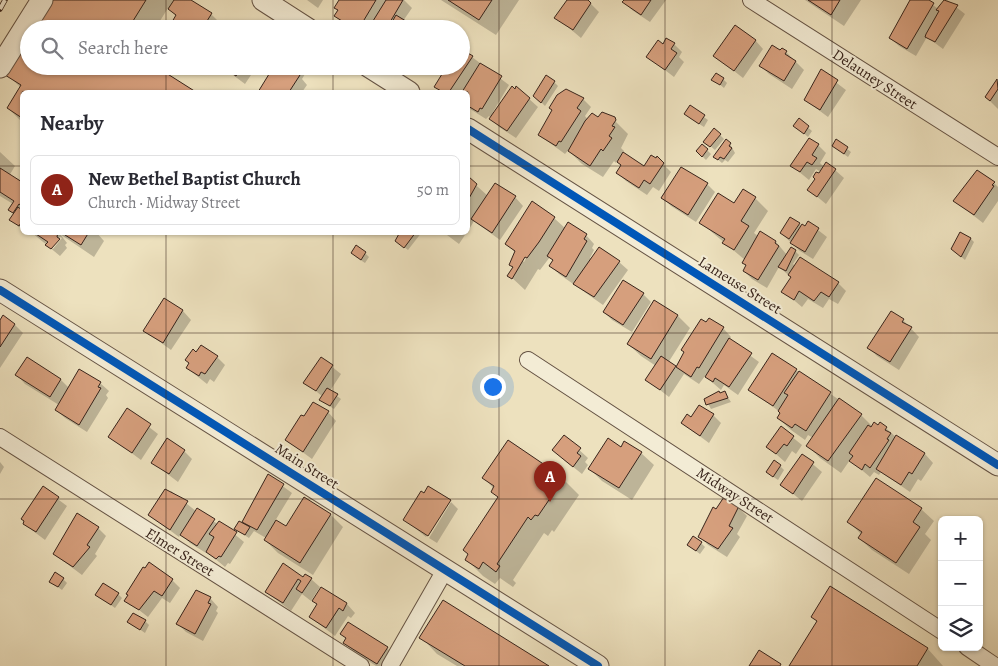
<!DOCTYPE html>
<html lang="en">
<head>
<meta charset="utf-8">
<style>
	body { margin:0; font-family:Alegreya,serif; background:#f7f7f7; color:#2b2b33 }
	.controls { position:absolute; right:15px; bottom:15px; display:grid; overflow:hidden; border-radius:8px; box-shadow:0 1px 4px #0004 }
	.controls button { width:45px; height:45px; display:grid; place-items:center; padding:0; border:0; border-bottom:1px solid #e1e1e2; background:#fff; color:#2b2b33; font:25px sans-serif }
	.you { position:absolute; left:492px; top:386px; width:18px; height:18px; margin:-12px; border:4px solid #fff; border-radius:50%; background:#1a73e8; box-shadow:0 0 0 8px #1a73e833 }
	.badge { display:grid; place-items:center; width:32px; height:32px; border-radius:50%; background:#8f2418; color:#fff; font-size:16px; font-weight:700 }
	.pin { position:absolute; translate:-50% -41px; filter:drop-shadow(0 1px 2px #0008) }
	.pin::after { content:''; position:absolute; top:26px; width:18px; height:15px; background:inherit; clip-path:polygon(0 0,100% 0,50% 100%) }
	.list { margin:0; padding:0; list-style:none }
	h2 { display:flex; justify-content:space-between; align-items:center; height:65px; margin:0; padding:0 20px; font-size:21px }
	h2 small { font-size:16px; font-weight:400; color:#7c7c81 }
	.list li { display:grid; grid-template-columns:32px 1fr auto; gap:15px; align-items:center; box-sizing:border-box; height:70px; margin:0 10px 10px; padding:0 10px; border:1px solid #e1e1e2; border-radius:8px }
	.list b { display:block; font-size:19px; white-space:nowrap }
	.list p { margin:0; font-size:16px; white-space:nowrap; color:#7c7c81 }
	.list em { font-size:16px; font-style:normal; color:#7c7c81 }
	.icon { flex:none; width:28px; height:28px; fill:none; stroke:currentColor; stroke-width:2; stroke-linecap:round; stroke-linejoin:round }
	.map { position:relative; flex:none; width:998px; height:666px; overflow:hidden }
	.search { position:absolute; background:#fff; box-shadow:0 1px 4px #0004; left:20px; top:20px; width:450px; height:55px; display:flex; align-items:center; gap:12px; box-sizing:border-box; padding:0 18px; border-radius:28px; color:#7c7c81; font-size:19px }
	.panel { position:absolute; background:#fff; box-shadow:0 1px 4px #0004; left:20px; top:90px; width:450px; height:145px; border-radius:8px }
	.map>svg:first-child { display:block }
	.shadow { fill:#0003; fill-rule:evenodd }
	.building { fill:#d69f7d; stroke:#38241b }
	.lines { fill:none; stroke-linecap:round; stroke-linejoin:round }
	.minor-casing { stroke:#655344; stroke-width:18 }
	.tertiary-casing { stroke:#655344; stroke-width:23 }
	.minor { stroke:#f3ecd5; stroke-width:16 }
	.tertiary { stroke:#f3ecd5; stroke-width:21 }
	.rail-casing { stroke:#38241b; stroke-width:5.5 }
	.rail { stroke:#f3ecd5; stroke-width:4; stroke-dasharray:11; stroke-linecap:butt }
	.cycleway-casing { stroke:#f3ecd5; stroke-width:11 }
	.cycleway { stroke:#0057b8; stroke-width:8 }
	.grid { fill:none; stroke:#38241b; stroke-width:1; stroke-opacity:0.55 }
	.labels { text-anchor:middle; dominant-baseline:central; stroke-width:4; stroke-linejoin:round; paint-order:stroke }
	.street-label { font-size:15px; fill:#38241b; stroke:#f3ecd5 }
</style>
</head>
<body>
<div class="map">
<svg width="998" height="666" viewBox="0 0 998 666">
	<rect width="100%" height="100%" fill="#ede1be"/>
	<filter id="stains"><feTurbulence type="fractalNoise" baseFrequency=".004" numOctaves="4"/><feColorMatrix values="0 0 0 0 .2 0 0 0 0 .09 0 0 0 0 .02 0 0 0 .5 -.17"/></filter>
	<radialGradient id="worn" r=".72"><stop offset=".6" stop-color="#630" stop-opacity="0"/><stop offset="1" stop-color="#630" stop-opacity=".3"/></radialGradient>
	<!-- shadow -->
	<path class="shadow" d="M 55,0 L 189,0 L 211,14 L 223,26 L 222,29 L 169,29 L 177,17 L 168,8 L 155,29 L 36,29 Z
		M 307,0 L 323,0 L 318,8 Z
		M 341,0 L 404,0 L 412,8 L 403,21 L 414,29 L 350,29 L 335,16 Z
		M 441,0 L 519,0 L 496,35 Z
		M 568,0 L 587,0 L 599,12 L 581,38 L 556,17 Z
		M 625,0 L 666,0 L 650,22 L 632,10 L 624,2 Z
		M 805,0 L 861,0 L 844,26 Z
		M 912,0 L 927,0 L 938,9 L 947,0 L 965,14 L 943,49 L 927,37 L 916,56 L 899,46 L 890,38 Z
		M 755,40 L 763,49 L 743,78 L 715,56 Z
		M 674,44 L 682,52 L 679,57 L 684,62 L 674,77 L 648,57 Z
		M 783,49 L 804,70 L 792,89 L 769,74 L 760,65 Z
		M 472,57 L 509,85 L 493,112 L 495,113 L 517,88 L 538,107 L 516,138 L 499,127 L 489,116 L 486,119 L 470,109 L 468,107 L 468,92 L 441,92 L 436,87 Z
		M 29,66 L 152,66 L 193,92 L 22,92 L 22,122 L 8,108 L 21,88 L 7,74 Z
		M 221,66 L 257,66 L 245,84 Z
		M 276,66 L 297,66 L 305,74 L 302,79 L 307,85 L 302,92 L 259,92 Z
		M 821,71 L 846,90 L 828,117 L 805,100 Z
		M 713,79 L 723,79 L 727,83 L 724,88 Z
		M 998,81 L 998,109 L 986,97 Z
		M 554,82 L 558,86 L 545,106 L 535,96 Z
		M 583,99 L 591,107 L 585,116 L 588,120 L 610,116 L 628,134 L 621,148 L 624,151 L 622,153 L 645,167 L 657,158 L 671,172 L 659,191 L 653,187 L 647,195 L 626,181 L 618,173 L 622,166 L 617,161 L 616,163 L 614,161 L 603,177 L 582,164 L 569,151 L 572,146 L 565,154 L 539,135 Z
		M 690,107 L 708,120 L 704,127 L 690,118 Z
		M 799,120 L 812,131 L 808,137 L 799,129 Z
		M 720,135 L 724,139 L 715,150 L 709,145 Z
		M 837,141 L 851,152 L 848,157 L 838,150 Z
		M 730,144 L 735,153 L 728,162 L 725,160 L 722,163 L 715,157 Z
		M 702,145 L 711,154 L 706,160 L 701,155 Z
		M 818,145 L 826,153 L 820,163 L 824,167 L 835,170 L 844,178 L 826,204 L 809,190 L 821,172 L 816,169 L 809,180 L 792,166 Z
		M 0,152 L 15,166 L 9,176 L 22,184 L 22,229 L 11,220 L 15,214 L 10,209 L 13,204 L 0,196 Z
		M 468,178 L 488,196 L 515,197 L 523,206 L 500,240 L 474,221 L 468,231 Z
		M 994,183 L 998,187 L 998,201 L 983,223 L 955,201 Z
		M 707,184 L 715,192 L 696,222 L 671,206 L 663,198 Z
		M 743,190 L 755,198 L 768,211 L 754,233 L 759,237 L 776,242 L 787,255 L 795,251 L 799,255 L 793,264 L 795,266 L 838,283 L 846,291 L 838,304 L 829,299 L 823,308 L 808,299 L 802,307 L 783,291 L 792,278 L 779,267 L 767,288 L 752,279 L 744,271 L 747,266 L 743,263 L 745,260 L 701,223 L 734,204 Z
		M 554,218 L 566,229 L 586,235 L 594,244 L 592,248 L 594,250 L 590,258 L 619,262 L 628,270 L 603,305 L 559,274 L 551,266 L 554,261 L 550,257 L 540,270 L 538,269 L 525,290 L 509,275 L 514,268 L 510,264 L 516,253 L 506,244 ZM 529,252 L 524,262 L 522,260 Z
		M 809,223 L 827,237 L 813,259 L 800,251 L 781,233 L 799,224 L 805,228 Z
		M 31,232 L 96,232 L 104,241 L 94,257 L 60,234 L 67,243 L 65,245 L 67,248 L 60,256 ZM 60,237 L 62,238 L 53,249 L 51,247 Z
		M 402,232 L 422,232 L 408,250 L 396,241 Z
		M 443,232 L 467,232 L 459,244 Z
		M 971,239 L 974,242 L 965,260 L 952,249 Z
		M 365,253 L 369,257 L 365,263 L 356,257 Z
		M 643,294 L 651,302 L 632,332 L 612,320 L 604,312 Z
		M 164,300 L 183,311 L 191,320 L 171,350 L 145,331 Z
		M 655,302 L 678,316 L 690,328 L 668,363 L 676,368 L 686,353 L 723,328 L 731,337 L 729,340 L 759,362 L 738,395 L 724,385 L 721,390 L 705,376 L 699,384 L 684,374 L 669,397 L 647,380 L 656,366 L 641,356 L 628,344 Z
		M 903,320 L 919,337 L 899,370 L 877,356 L 869,348 Z
		M 0,322 L 15,325 L 23,333 L 0,368 Z
		M 197,353 L 217,357 L 225,365 L 214,382 L 210,379 L 207,384 L 187,368 Z
		M 321,358 L 341,374 L 330,391 L 341,399 L 334,409 L 325,403 L 321,399 L 323,397 L 305,382 Z
		M 27,359 L 61,380 L 69,388 L 100,383 L 109,391 L 106,395 L 108,398 L 87,432 L 65,418 L 56,410 L 59,405 L 25,384 L 17,375 Z
		M 796,370 L 861,415 L 872,426 L 878,426 L 880,423 L 896,437 L 925,454 L 933,463 L 921,481 L 918,479 L 910,492 L 881,472 L 879,475 L 874,472 L 870,477 L 850,460 L 841,473 L 820,458 L 808,446 L 813,438 L 808,435 L 805,440 L 791,430 L 778,418 L 780,412 L 750,390 Z
		M 719,392 L 721,394 L 725,393 L 731,402 L 711,409 L 706,400 Z
		M 127,410 L 158,434 L 141,460 L 110,437 Z
		M 328,412 L 336,421 L 312,459 L 286,440 L 304,418 Z
		M 713,415 L 721,423 L 709,443 L 682,423 L 691,419 Z
		M 781,428 L 802,445 L 796,454 L 792,451 L 785,462 L 768,447 Z
		M 564,436 L 588,458 L 585,462 L 588,465 L 582,474 L 562,458 Z
		M 184,451 L 192,459 L 178,482 L 153,463 Z
		M 641,453 L 654,465 L 632,500 L 602,481 L 590,469 Z
		M 802,455 L 822,472 L 802,501 L 782,485 Z
		M 0,462 L 4,467 L 0,474 Z
		M 780,466 L 784,470 L 778,480 L 772,476 Z
		M 269,476 L 292,493 L 275,521 L 286,528 L 305,498 L 331,515 L 343,527 L 313,575 L 278,553 L 265,540 L 266,538 L 254,531 L 249,538 L 235,529 L 239,522 L 250,528 L 244,521 Z
		M 484,478 L 563,479 L 579,495 L 554,532 L 552,530 L 548,536 L 544,533 L 513,580 L 516,583 L 513,587 L 500,578 L 495,584 L 483,576 L 466,559 L 499,498 L 493,492 L 494,489 Z
		M 43,488 L 67,506 L 45,540 L 24,524 Z
		M 428,488 L 450,502 L 426,537 L 405,520 Z
		M 171,491 L 197,512 L 218,524 L 220,522 L 244,542 L 230,564 L 228,563 L 225,567 L 207,552 L 206,553 L 190,543 L 181,534 L 179,537 L 149,515 Z
		M 451,502 L 458,509 L 437,543 L 429,538 Z
		M 738,507 L 747,516 L 737,534 L 740,537 L 727,557 L 708,545 L 700,537 L 717,511 Z
		M 921,509 L 934,521 L 925,534 L 931,540 L 909,574 L 872,550 L 859,538 L 861,534 L 849,522 Z
		M 98,528 L 106,536 L 95,554 L 97,556 L 82,575 L 54,554 Z
		M 701,543 L 705,547 L 700,554 L 692,548 Z
		M 283,565 L 304,579 L 311,579 L 320,587 L 311,601 L 302,594 L 291,611 L 266,592 Z
		M 63,579 L 67,583 L 62,590 L 51,582 Z
		M 172,580 L 180,588 L 170,603 L 162,598 L 148,617 L 126,600 Z
		M 831,588 L 928,649 L 943,666 L 790,666 L 818,622 L 812,617 Z
		M 322,589 L 347,604 L 355,613 L 351,618 L 348,616 L 335,636 L 310,617 L 318,605 Z
		M 118,594 L 122,598 L 115,608 L 97,595 Z
		M 210,598 L 218,607 L 216,611 L 218,613 L 203,641 L 186,632 L 178,624 Z
		M 145,621 L 149,625 L 145,633 L 129,622 Z
		M 341,634 L 387,648 L 395,656 L 389,666 L 376,666 L 353,651 L 345,643 L 347,639 Z
		M 421,637 L 546,666 L 457,666 L 437,654 Z"/>
	<!-- building -->
	<path class="building" d="M 53,0 L 146,0 L 128,29 L 35,29 Z
		M 174,0 L 191,0 L 212,13 L 202,29 L 168,29 L 176,15 L 168,9 Z
		M 339,0 L 376,0 L 361,25 L 358,23 L 355,29 L 334,16 L 338,10 L 334,8 Z
		M 386,0 L 403,0 L 386,29 L 368,29 Z
		M 448,0 L 492,0 L 479,20 Z
		M 567,0 L 588,0 L 591,3 L 573,30 L 554,18 Z
		M 624,0 L 651,0 L 641,15 L 622,2 Z
		M 808,0 L 840,0 L 831,15 Z
		M 910,0 L 929,0 L 934,3 L 907,49 L 889,38 Z
		M 944,0 L 958,5 L 935,42 L 925,37 L 926,34 L 939,11 L 936,10 Z
		M 396,15 L 414,26 L 412,29 L 388,29 Z
		M 735,25 L 756,40 L 734,71 L 713,56 Z
		M 29,38 L 29,66 L 155,66 L 196,92 L 22,92 L 22,118 L 7,108 L 21,85 L 5,75 Z
		M 666,38 L 675,43 L 671,49 L 677,53 L 665,70 L 646,57 L 658,40 L 663,44 Z
		M 772,45 L 780,50 L 782,48 L 787,51 L 785,54 L 796,61 L 784,81 L 759,66 Z
		M 461,49 L 473,56 L 449,92 L 443,92 L 434,87 L 447,66 L 461,66 Z
		M 480,63 L 502,76 L 482,109 L 480,108 L 478,112 L 468,106 L 468,92 L 462,92 Z
		M 221,66 L 243,66 L 236,76 Z
		M 274,66 L 297,66 L 293,71 L 300,75 L 289,92 L 258,92 Z
		M 821,69 L 838,80 L 820,110 L 804,100 Z
		M 716,73 L 724,78 L 720,85 L 711,80 Z
		M 546,75 L 555,81 L 541,103 L 533,96 Z
		M 997,79 L 998,89 L 990,101 L 985,97 Z
		M 512,86 L 515,89 L 516,86 L 530,98 L 507,131 L 489,119 Z
		M 566,89 L 584,98 L 577,108 L 581,111 L 561,142 L 559,141 L 556,146 L 538,135 L 552,110 L 549,108 L 557,95 Z
		M 690,105 L 705,115 L 699,124 L 684,114 Z
		M 602,112 L 615,117 L 616,120 L 612,126 L 615,127 L 609,136 L 612,138 L 603,151 L 601,149 L 590,166 L 568,151 L 585,121 L 592,113 L 598,117 Z
		M 799,118 L 809,126 L 804,134 L 793,126 Z
		M 714,128 L 721,134 L 710,147 L 703,142 Z
		M 809,138 L 819,144 L 812,155 L 817,158 L 812,165 L 807,162 L 800,172 L 790,166 Z
		M 726,139 L 731,143 L 729,146 L 732,148 L 724,159 L 720,157 L 718,160 L 713,157 Z
		M 836,139 L 848,147 L 844,154 L 832,146 Z
		M 702,144 L 708,149 L 702,157 L 696,151 Z
		M 623,152 L 644,166 L 651,155 L 656,158 L 657,156 L 664,163 L 650,184 L 644,180 L 639,188 L 616,173 L 621,165 L 617,162 Z
		M 826,162 L 836,169 L 817,197 L 807,190 L 815,179 L 813,177 L 816,172 L 819,173 Z
		M 681,167 L 708,183 L 688,215 L 661,198 Z
		M 0,168 L 22,182 L 22,206 L 19,204 L 13,213 L 8,210 L 14,201 L 0,192 Z
		M 977,170 L 995,182 L 992,185 L 994,186 L 974,215 L 953,201 Z
		M 469,177 L 477,184 L 468,200 L 468,178 Z
		M 495,183 L 516,196 L 492,233 L 471,219 Z
		M 743,189 L 756,197 L 741,221 L 749,226 L 734,250 L 722,243 L 725,239 L 699,223 L 718,193 L 734,203 Z
		M 532,201 L 555,217 L 539,242 L 527,258 L 525,257 L 512,279 L 507,276 L 513,267 L 509,265 L 515,251 L 505,244 Z
		M 18,207 L 22,210 L 22,221 L 19,226 L 9,220 Z
		M 790,217 L 800,223 L 789,239 L 780,233 Z
		M 808,221 L 819,228 L 805,252 L 790,243 L 802,224 L 805,226 Z
		M 568,222 L 587,234 L 584,239 L 587,241 L 566,277 L 549,266 L 553,260 L 547,256 Z
		M 760,231 L 776,241 L 775,243 L 779,246 L 758,280 L 743,271 L 746,265 L 742,263 Z
		M 33,232 L 58,232 L 57,237 L 60,239 L 51,249 L 45,245 L 48,242 Z
		M 64,232 L 89,232 L 81,245 L 65,235 Z
		M 400,232 L 416,232 L 404,248 L 395,241 Z
		M 960,232 L 971,238 L 961,257 L 951,249 Z
		M 356,245 L 366,252 L 361,260 L 351,253 Z
		M 599,247 L 620,261 L 594,297 L 573,284 Z
		M 791,247 L 796,250 L 786,271 L 778,267 Z
		M 800,257 L 839,282 L 829,297 L 821,292 L 814,301 L 799,291 L 794,300 L 781,292 L 791,277 L 788,275 Z
		M 623,280 L 644,293 L 623,325 L 603,312 Z
		M 164,298 L 183,310 L 163,343 L 143,331 Z
		M 654,300 L 678,315 L 651,359 L 627,344 Z
		M 891,311 L 904,319 L 902,322 L 912,327 L 890,362 L 867,348 Z
		M 3,315 L 15,324 L 0,347 L 0,320 Z
		M 709,318 L 724,327 L 699,368 L 697,367 L 691,377 L 676,367 L 684,352 L 681,350 L 701,319 L 706,322 Z
		M 729,338 L 752,353 L 729,387 L 715,378 L 713,382 L 705,377 Z
		M 201,345 L 218,356 L 205,374 L 201,372 L 199,376 L 186,368 L 189,363 L 185,360 L 193,349 L 196,352 Z
		M 772,353 L 797,369 L 773,406 L 748,390 Z
		M 661,356 L 676,366 L 660,390 L 645,380 Z
		M 27,357 L 61,379 L 50,397 L 15,375 Z
		M 321,357 L 333,365 L 316,391 L 303,383 Z
		M 79,369 L 101,382 L 98,387 L 101,388 L 79,425 L 55,410 Z
		M 799,371 L 831,392 L 806,431 L 795,424 L 792,428 L 777,418 L 780,413 L 778,411 L 788,395 L 784,393 Z
		M 327,388 L 338,394 L 330,406 L 319,400 Z
		M 719,391 L 720,393 L 725,391 L 728,398 L 706,405 L 704,399 Z
		M 839,398 L 862,414 L 828,461 L 806,446 Z
		M 313,402 L 329,411 L 303,452 L 285,440 L 301,415 L 304,416 Z
		M 699,405 L 714,414 L 700,436 L 681,423 L 687,414 L 691,417 Z
		M 127,408 L 151,424 L 132,453 L 108,437 Z
		M 874,422 L 878,425 L 880,422 L 887,427 L 885,430 L 891,433 L 887,439 L 889,440 L 870,468 L 865,464 L 862,470 L 849,461 L 853,456 L 849,453 L 868,425 L 871,427 Z
		M 781,426 L 794,436 L 787,446 L 784,444 L 776,454 L 766,447 Z
		M 564,435 L 581,448 L 577,453 L 581,456 L 573,467 L 552,450 Z
		M 896,435 L 925,453 L 912,474 L 909,472 L 901,485 L 876,469 Z
		M 167,438 L 185,450 L 169,474 L 151,463 Z
		M 608,438 L 621,447 L 624,441 L 642,452 L 619,488 L 588,469 Z
		M 508,440 L 564,478 L 538,516 L 535,515 L 531,520 L 528,517 L 497,564 L 500,566 L 496,572 L 483,562 L 479,569 L 465,560 L 468,554 L 463,550 L 498,497 L 491,492 L 494,486 L 482,478 Z
		M 802,454 L 814,462 L 793,494 L 780,485 Z
		M 774,460 L 781,465 L 773,477 L 766,472 Z
		M 268,474 L 284,484 L 257,530 L 242,522 Z
		M 876,478 L 922,508 L 913,522 L 920,527 L 896,563 L 858,538 L 862,532 L 847,522 Z
		M 43,486 L 59,497 L 36,532 L 23,524 L 24,521 L 21,519 Z
		M 428,486 L 451,500 L 428,536 L 403,520 L 421,491 L 424,493 Z
		M 165,489 L 188,501 L 170,530 L 148,515 Z
		M 304,497 L 331,514 L 300,563 L 264,540 L 276,520 L 286,526 Z
		M 724,497 L 739,506 L 729,526 L 733,528 L 718,549 L 698,537 L 713,507 L 716,509 Z
		M 197,508 L 215,519 L 197,546 L 180,535 Z
		M 77,513 L 99,527 L 87,545 L 90,547 L 73,567 L 53,554 Z
		M 219,521 L 237,532 L 221,557 L 219,556 L 216,559 L 206,552 L 214,537 L 209,534 Z
		M 239,521 L 250,527 L 245,535 L 234,529 Z
		M 693,536 L 702,542 L 696,551 L 687,545 Z
		M 149,562 L 173,579 L 162,596 L 154,591 L 139,610 L 124,601 L 128,595 L 126,594 L 143,567 L 145,568 Z
		M 283,563 L 303,577 L 305,574 L 312,578 L 302,593 L 296,589 L 301,581 L 298,579 L 283,603 L 265,592 Z
		M 55,572 L 64,578 L 58,587 L 49,582 Z
		M 103,583 L 119,593 L 111,605 L 95,595 Z
		M 830,586 L 928,648 L 917,666 L 789,666 L 817,621 L 811,617 Z
		M 321,587 L 347,603 L 343,611 L 339,608 L 326,628 L 309,617 L 317,604 L 312,601 Z
		M 196,590 L 211,597 L 208,603 L 211,604 L 195,634 L 176,624 Z
		M 443,600 L 549,666 L 465,666 L 419,638 Z
		M 133,613 L 146,620 L 140,630 L 127,622 Z
		M 348,622 L 388,647 L 377,664 L 343,643 L 346,638 L 340,634 Z
		M 759,650 L 781,664 L 780,666 L 749,666 Z"/>
	<g class="lines">
		<!-- minor casing -->
		<g class="minor-casing">
			<path id="minor" d="M 751,0 L 998,157
				M 528,360 L 942,631
				M 0,437 L 361,666
				M 967,647 L 995,666
				M 390,666 L 445,570"/>
		</g>
		<!-- tertiary casing -->
		<g class="tertiary-casing">
			<path id="tertiary" d="M 263,0 L 308,29
				M 368,66 L 409,92
				M 0,67 L 42,0
				M 468,129 L 998,465
				M 0,290 L 598,666"/>
		</g>
		<!-- minor -->
		<use href="#minor" class="minor"/>
		<!-- tertiary -->
		<use href="#tertiary" class="tertiary"/>
		<!-- rail casing -->
		<g class="rail-casing">
			<path id="rail" d="M 0,9 L 5,0"/>
		</g>
		<!-- rail -->
		<use href="#rail" class="rail"/>
		<!-- cycleway casing -->
		<g class="cycleway-casing">
			<path id="cycleway" d="M 468,129 L 998,465
				M 0,290 L 598,666"/>
		</g>
		<!-- cycleway -->
		<use href="#cycleway" class="cycleway"/>
	</g>
	<!-- grid -->
	<path class="grid" d="M 166,0 L 166,29M 333,0 L 333,29M 499,0 L 499,666M 665,0 L 665,666M 832,0 L 832,666M 166,66 L 166,92M 333,66 L 333,92M 0,166 L 22,166M 468,166 L 998,166M 166,232 L 166,666M 333,232 L 333,666M 0,333 L 998,333M 0,499 L 998,499"/>
	<g class="labels">
		<!-- street labels -->
		<g class="street-label">
			<text transform="translate(875 79) rotate(33)">Delauney Street</text>
			<text transform="translate(740 285) rotate(32)">Lameuse Street</text>
			<text transform="translate(307 466) rotate(32)">Main Street</text>
			<text transform="translate(735 495) rotate(33)">Midway Street</text>
			<text transform="translate(180 552) rotate(32)">Elmer Street</text>
		</g>
	</g>
	<rect width="100%" height="100%" filter="url(#stains)"/>
	<rect width="100%" height="100%" fill="url(#worn)"/>
</svg>
<div class="controls">
<button>+</button>
<button>−</button>
<button><svg class="icon" aria-label="layers" viewBox="0 0 24 24"><path d="M12 4l9 5-9 5-9-5zM3 14l9 5 9-5"/></svg></button>
</div>
<div class="you"></div>
<div class="pin badge" style="left:550px;top:502px">A</div>
<div class="search"><svg class="icon" aria-label="search" viewBox="0 0 24 24"><circle cx="10" cy="10" r="6"/><path d="M15 15l6 6"/></svg>Search here</div>
<section class="panel">
<h2>Nearby<small></small></h2>
<ul class="list">
<li><span class="badge">A</span><div><b>New Bethel Baptist Church</b><p>Church · Midway Street</p></div><em>50 m</em></li>
</ul>
</section>
</div>
</body>
</html>
